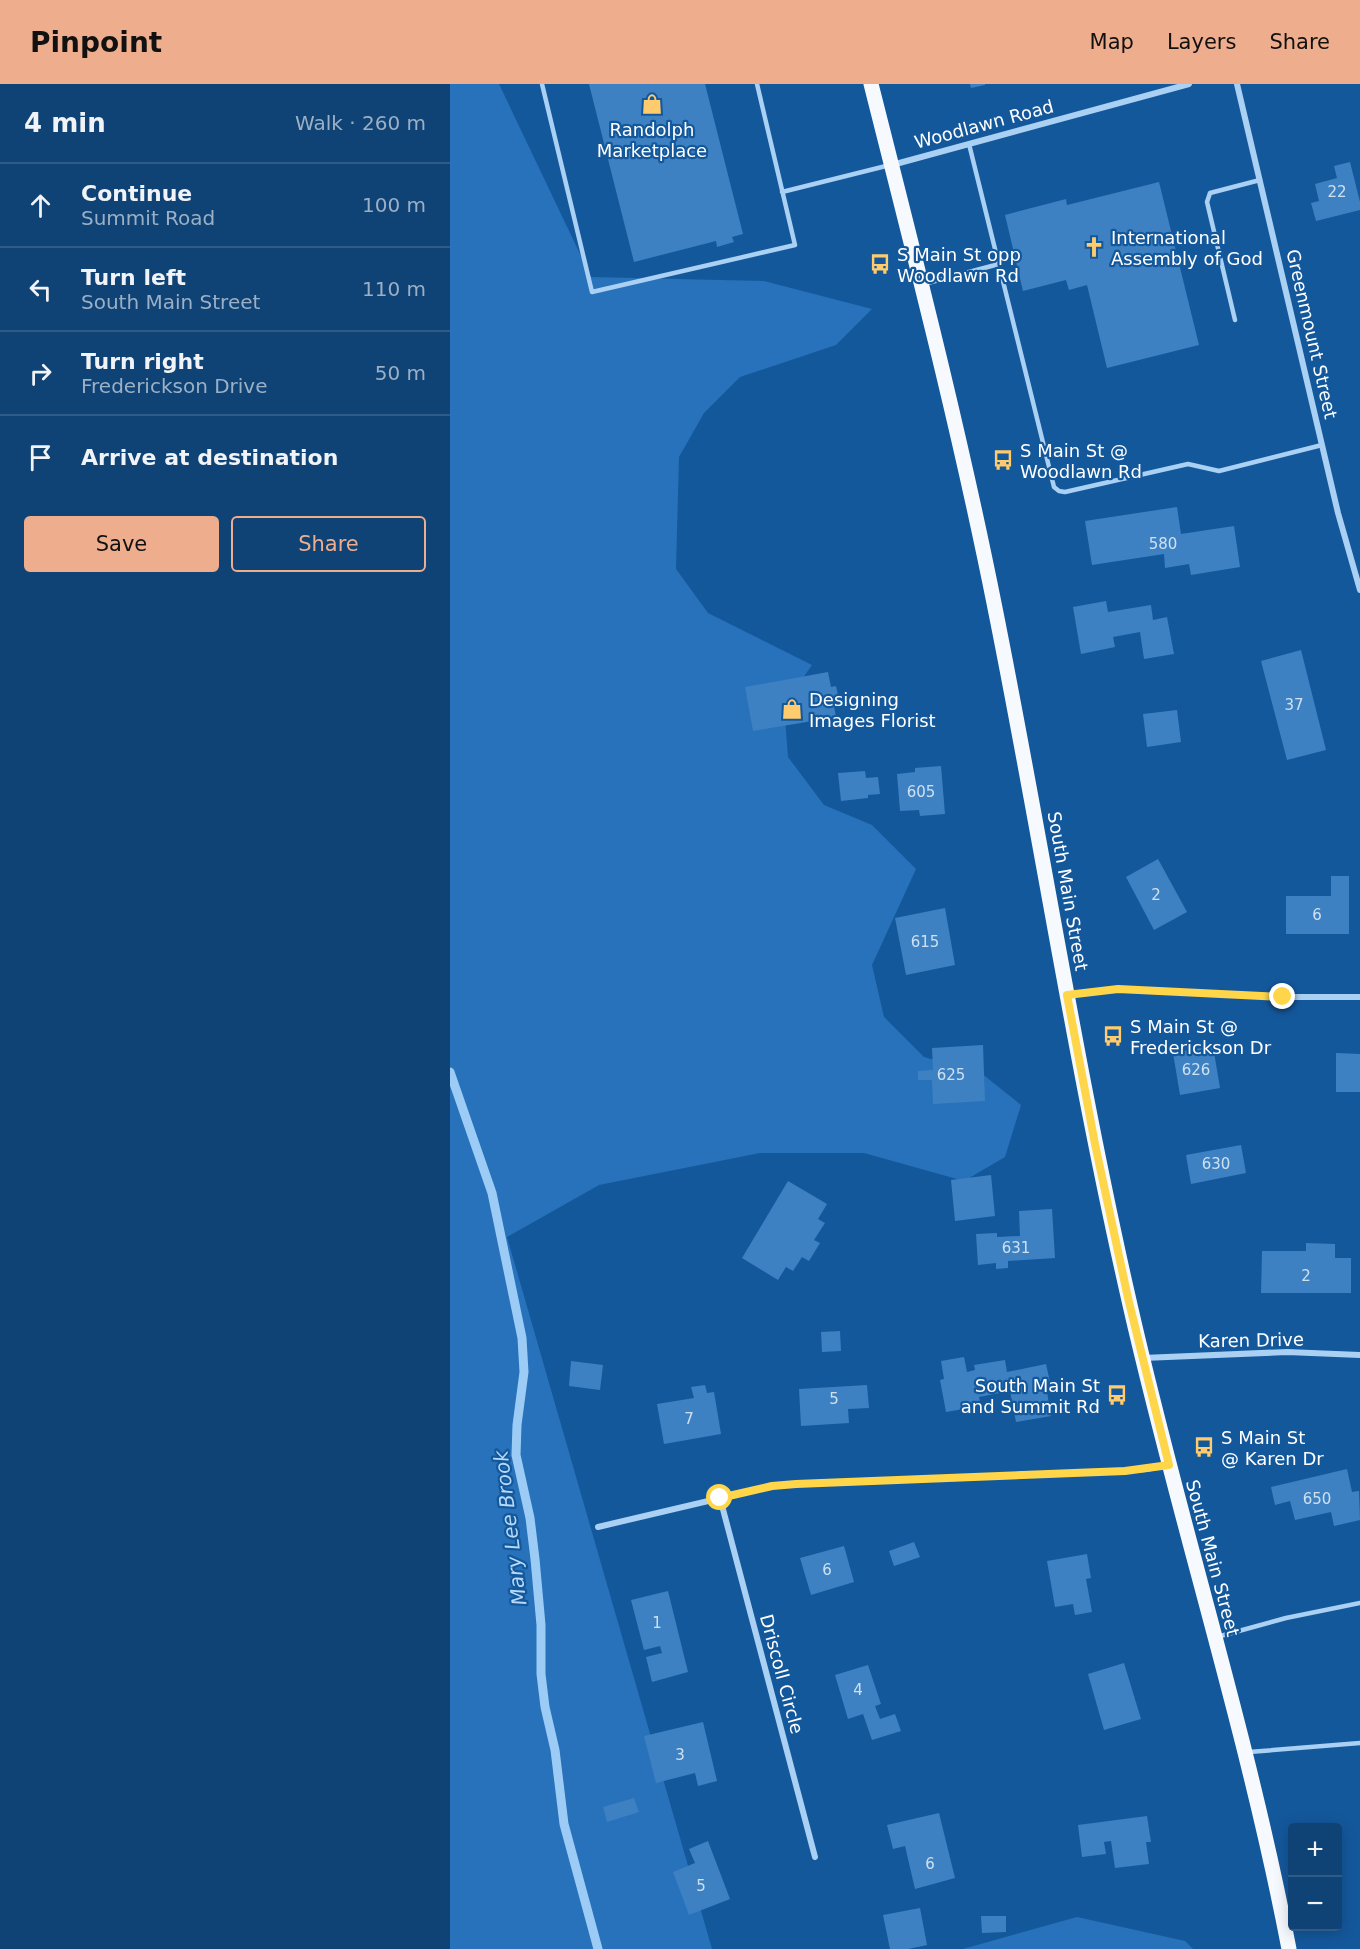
<!DOCTYPE html>
<html lang="en">
<head>
<meta charset="utf-8">
<style>
	body { margin:0; font-family:"DejaVu Sans",sans-serif; background:#1d4d7d; color:#f1f3f6 }
	.controls { position:absolute; right:18px; bottom:18px; display:grid; overflow:hidden; border-radius:6px; box-shadow:0 3px 15px #0003 }
	.controls button { width:54px; height:54px; display:grid; place-items:center; padding:0; border:0; border-bottom:2px solid #2f5b87; background:#0f4275; color:#f1f3f6; font:30px sans-serif }
	.stop { position:absolute; width:18px; height:18px; margin:-14px; border:4px solid #ffd54a; border-radius:50%; background:#fff }
	.stop.end { background:#ffd54a; border-color:#fff; box-shadow:0 2px 6px #0008 }
	.list { margin:0; padding:0; list-style:none }
	h2 { display:flex; justify-content:space-between; align-items:center; height:78px; margin:0; padding:0 24px; font-size:26px }
	h2 small { font-size:20px; font-weight:400; color:#9bb0c5 }
	.list li { display:grid; grid-template-columns:39px 1fr auto; gap:18px; align-items:center; box-sizing:border-box; height:84px; padding:0 24px; border-top:2px solid #2f5b87 }
	.list b { display:block; font-size:22px; white-space:nowrap }
	.list p { margin:0; font-size:20px; white-space:nowrap; color:#9bb0c5 }
	.list em { font-size:20px; font-style:normal; color:#9bb0c5 }
	.actions { display:flex; gap:12px; padding:18px 24px }
	.actions a { flex:1; padding:14px 0; border:2px solid #eead8d; border-radius:6px; text-align:center; font-size:21px; color:#eead8d }
	.actions .main { background:#eead8d; color:#111 }
	.icon { flex:none; width:33px; height:33px; fill:none; stroke:currentColor; stroke-width:2; stroke-linecap:round; stroke-linejoin:round }
	.map { position:relative; flex:none; width:910px; height:1865px; overflow:hidden }
	header { display:flex; align-items:center; gap:36px; box-sizing:border-box; height:84px; padding:0 30px; background:#eead8d; color:#111 }
	header strong { font-size:28px }
	nav { display:flex; gap:33px; margin-inline-start:auto; font-size:21px }
	main { display:flex }
	aside { flex:1; background:#0f4275 }
	.map>svg:first-child { display:block }
	.green { fill:#2772ba }
	.lines { fill:none; stroke-linecap:round; stroke-linejoin:round }
	.stream { stroke:#9cccf6; stroke-width:9 }
	.building { fill:#3d81c3 }
	.lane { stroke:#aad0f3; stroke-width:4.5 }
	.street { stroke:#aad0f3; stroke-width:6 }
	.primary { stroke:#f6faff; stroke-width:15 }
	.route { stroke:#ffd54a; stroke-width:8 }
	.labels { text-anchor:middle; dominant-baseline:central; stroke-width:4.5; stroke-linejoin:round; paint-order:stroke }
	.number-label { font-size:15px; fill:#cee0f0 }
	.street-label { font-size:18px; fill:#fff; stroke:#14589c }
	.poi-label { font-size:18px; fill:#fff; stroke:#14589c; text-anchor:start }
	.water-label { font-size:20px; font-style:italic; fill:#b7d9fa; stroke:#14589c }
</style>
</head>
<body>
<header>
<strong>Pinpoint</strong>
<nav><a>Map</a><a>Layers</a><a>Share</a></nav>
</header>
<main>
<aside>
<h2>4 min<small>Walk · 260 m</small></h2>
<ul class="list">
<li><svg class="icon" aria-label="ahead" viewBox="0 0 24 24"><path d="M12 20V5M6 11l6-6 6 6"/></svg><div><b>Continue</b><p>Summit Road</p></div><em>100 m</em></li>
<li><svg class="icon" aria-label="left" viewBox="0 0 24 24"><path d="M17 20v-9H6M10 6l-5 5 5 5"/></svg><div><b>Turn left</b><p>South Main Street</p></div><em>110 m</em></li>
<li><svg class="icon" aria-label="right" viewBox="0 0 24 24"><path d="M7 20v-9h11M14 6l5 5-5 5"/></svg><div><b>Turn right</b><p>Frederickson Drive</p></div><em>50 m</em></li>
<li><svg class="icon" aria-label="arrive" viewBox="0 0 24 24"><path d="M6 21V4h12l-3 4 3 4H6"/></svg><div><b>Arrive at destination</b></div></li>
</ul>
<div class="actions"><a class="main">Save</a><a>Share</a></div>
</aside>
<div class="map">
<svg width="910" height="1865" viewBox="0 0 910 1865">
	<rect width="100%" height="100%" fill="#14589c"/>
	<!-- green -->
	<path class="green" d="M 0,0 L 49,0 L 141,193 L 314,197 L 422,225 L 386,261 L 290,293 L 254,329 L 229,373 L 226,485 L 258,529 L 362,581 L 334,621 L 338,673 L 374,721 L 422,741 L 466,785 L 422,881 L 434,933 L 474,973 L 531,989 L 571,1021 L 555,1073 L 514,1097 L 414,1069 L 310,1069 L 149,1101 L 57,1153 L 262,1865 L 0,1865 Z
		M 627,1833 L 735,1857 L 743,1865 L 513,1865 Z"/>
	<g class="lines">
		<!-- stream -->
		<path class="stream" d="M 0,988 L 42,1109 L 72,1254 L 74,1288 L 67,1341 L 66,1371 L 80,1434 L 85,1475 L 91,1541 L 91,1590 L 95,1623 L 105,1666 L 114,1740 L 148,1865"/>
	</g>
	<!-- building -->
	<path class="building" d="M 139,0 L 255,0 L 293,150 L 282,153 L 284,158 L 267,163 L 266,157 L 184,178 Z
		M 520,0 L 535,0 L 535,1 L 521,4 Z
		M 900,78 L 910,118 L 910,126 L 866,137 L 861,119 L 869,117 L 865,100 L 887,94 L 884,82 Z
		M 709,98 L 749,261 L 657,284 L 637,201 L 619,206 L 616,196 L 573,207 L 555,131 L 616,115 L 617,121 Z
		M 727,423 L 731,450 L 784,442 L 790,483 L 741,491 L 739,480 L 715,484 L 714,470 L 642,481 L 635,437 Z
		M 656,517 L 658,528 L 701,521 L 703,536 L 717,533 L 724,570 L 694,575 L 690,548 L 663,553 L 665,563 L 631,570 L 623,523 Z
		M 851,566 L 876,666 L 837,676 L 811,577 Z
		M 378,588 L 381,603 L 386,602 L 389,616 L 383,617 L 386,633 L 303,647 L 295,603 Z
		M 727,626 L 731,658 L 697,663 L 693,630 Z
		M 491,682 L 495,730 L 470,732 L 469,726 L 450,727 L 447,690 L 465,688 L 465,684 Z
		M 415,687 L 416,694 L 428,693 L 430,710 L 418,711 L 418,714 L 391,717 L 388,689 Z
		M 708,775 L 737,828 L 704,846 L 676,793 Z
		M 881,792 L 899,792 L 899,850 L 836,850 L 836,812 L 881,812 Z
		M 495,824 L 505,881 L 456,891 L 445,834 Z
		M 533,961 L 535,1017 L 483,1020 L 482,996 L 468,996 L 468,987 L 483,986 L 482,964 Z
		M 763,962 L 770,1004 L 730,1011 L 723,969 Z
		M 886,969 L 910,970 L 910,1008 L 886,1008 Z
		M 791,1061 L 796,1089 L 741,1100 L 736,1071 Z
		M 541,1091 L 545,1132 L 505,1137 L 501,1096 Z
		M 338,1097 L 377,1120 L 368,1135 L 375,1139 L 364,1156 L 370,1159 L 359,1177 L 352,1173 L 343,1187 L 336,1183 L 328,1196 L 292,1174 Z
		M 602,1125 L 605,1174 L 558,1177 L 558,1184 L 546,1185 L 546,1179 L 528,1181 L 526,1150 L 547,1149 L 547,1153 L 570,1152 L 569,1127 Z
		M 856,1159 L 885,1160 L 885,1174 L 901,1174 L 901,1209 L 811,1209 L 812,1167 L 856,1167 Z
		M 390,1247 L 391,1267 L 372,1268 L 371,1248 Z
		M 514,1273 L 517,1288 L 525,1286 L 524,1281 L 555,1276 L 557,1288 L 596,1280 L 602,1307 L 597,1308 L 601,1332 L 566,1338 L 560,1307 L 529,1313 L 531,1322 L 496,1328 L 490,1296 L 494,1295 L 491,1277 Z
		M 121,1277 L 153,1281 L 150,1306 L 119,1302 Z
		M 255,1301 L 257,1309 L 264,1308 L 271,1350 L 214,1360 L 207,1320 L 244,1314 L 241,1303 Z
		M 417,1301 L 419,1324 L 398,1325 L 399,1339 L 351,1342 L 349,1305 Z
		M 897,1385 L 902,1408 L 909,1407 L 910,1436 L 884,1442 L 881,1428 L 845,1436 L 840,1417 L 825,1421 L 821,1403 Z
		M 464,1458 L 470,1473 L 444,1482 L 439,1467 Z
		M 394,1462 L 404,1498 L 361,1511 L 350,1474 Z
		M 637,1470 L 641,1494 L 636,1495 L 642,1528 L 625,1531 L 623,1520 L 605,1523 L 597,1477 Z
		M 218,1507 L 238,1588 L 202,1598 L 196,1573 L 212,1569 L 210,1562 L 194,1566 L 181,1516 Z
		M 674,1579 L 691,1635 L 654,1646 L 638,1590 Z
		M 418,1581 L 431,1620 L 425,1622 L 430,1635 L 445,1630 L 451,1647 L 422,1656 L 413,1630 L 398,1635 L 385,1591 Z
		M 253,1638 L 267,1697 L 248,1702 L 245,1689 L 206,1699 L 194,1652 Z
		M 184,1714 L 189,1728 L 157,1738 L 153,1723 Z
		M 489,1729 L 505,1794 L 465,1805 L 455,1762 L 443,1765 L 437,1741 Z
		M 697,1732 L 701,1758 L 696,1758 L 699,1780 L 665,1784 L 661,1757 L 654,1758 L 656,1770 L 632,1773 L 628,1741 Z
		M 258,1757 L 280,1815 L 239,1831 L 223,1788 L 245,1779 L 239,1765 Z
		M 470,1824 L 477,1861 L 458,1865 L 440,1865 L 433,1831 Z
		M 531,1832 L 556,1832 L 556,1848 L 532,1849 Z"/>
	<g class="lines">
		<!-- lane -->
		<path class="lane" d="M 92,0 L 142,208 L 345,161 L 307,0
			M 519,60 L 604,403 L 609,407 L 615,408 L 738,380 L 769,387 L 872,361
			M 332,108 L 440,81
			M 474,200 L 549,180
			M 785,236 L 757,118 L 760,109 L 810,96
			M 767,1553 L 836,1534 L 910,1519
			M 799,1668 L 910,1659"/>
		<!-- street -->
		<path class="street" d="M 787,0 L 888,429 L 910,506
			M 442,81 L 739,0
			M 617,911 L 668,905 L 833,913 L 910,913
			M 693,1274 L 837,1268 L 910,1271
			M 270,1414 L 365,1773
			M 148,1443 L 322,1402 L 346,1400 L 656,1388 L 696,1385 L 718,1381"/>
		<!-- primary -->
		<path class="primary" d="M 421,0 C 465,174 510,348 545,524 C 591,753 626,984 678,1212 C 727,1431 797,1645 839,1865"/>
	</g>
	<g class="lines">
		<!-- route -->
		<path class="route" d="M 270,1414 L 322,1402 L 346,1400 L 675,1387 L 719,1381 L 678,1214 L 645,1060 L 617,911 L 668,905 L 833,913"/>
	</g>
	<!-- icons -->
	<defs>
		<g id="shop-bare" transform="scale(1.62)"><path d="M-5-2.5h2.3a2.7 3.5 0 0 1 5.4 0H5L5.5 6h-11ZM-1.5-2.5h3a1.5 2.3 0 0 0-3 0Z" fill="#ffcb6c" stroke="#14589c" stroke-width="2.5" paint-order="stroke"/></g>
		<g id="church-bare" transform="scale(1.62)"><path d="M-1.2-6h2.4v3.5h3.3v2.4h-3.3V6h-2.4V-.1h-3.3v-2.4h3.3Z" fill="#ffcb6c" stroke="#14589c" stroke-width="2.5" paint-order="stroke"/></g>
		<g id="bus-bare" transform="scale(1.62)"><path d="M-5-6H5V4H4V6H2V4H-2V6H-4V4H-5ZM-3.5-4V0h7V-4ZM-3.5 1.2v1.5H-2V1.2ZM2 1.2v1.5H3.5V1.2Z" fill="#ffcb6c" stroke="#14589c" stroke-width="2.5" paint-order="stroke"/></g>
	</defs>
	<g fill-rule="evenodd">
		<use href="#shop-bare" x="202" y="20"/>
		<use href="#church-bare" x="644" y="163"/>
		<use href="#bus-bare" x="430" y="180"/>
		<use href="#bus-bare" x="553" y="376"/>
		<use href="#shop-bare" x="342" y="625"/>
		<use href="#bus-bare" x="663" y="952"/>
		<use href="#bus-bare" x="667" y="1311"/>
		<use href="#bus-bare" x="754" y="1363"/>
	</g>
	<g class="labels">
		<!-- number labels -->
		<g class="number-label">
			<text x="887" y="108">22</text>
			<text x="713" y="460">580</text>
			<text x="844" y="621">37</text>
			<text x="471" y="708">605</text>
			<text x="706" y="811">2</text>
			<text x="867" y="831">6</text>
			<text x="475" y="858">615</text>
			<text x="746" y="986">626</text>
			<text x="501" y="991">625</text>
			<text x="766" y="1080">630</text>
			<text x="566" y="1164">631</text>
			<text x="856" y="1192">2</text>
			<text x="384" y="1315">5</text>
			<text x="239" y="1335">7</text>
			<text x="867" y="1415">650</text>
			<text x="377" y="1486">6</text>
			<text x="207" y="1539">1</text>
			<text x="408" y="1606">4</text>
			<text x="230" y="1671">3</text>
			<text x="480" y="1780">6</text>
			<text x="251" y="1802">5</text>
		</g>
		<!-- street labels -->
		<g class="street-label">
			<text transform="translate(534 40) rotate(-15)">Woodlawn Road</text>
			<text transform="translate(862 250) rotate(77)">Greenmount Street</text>
			<text transform="translate(618 807) rotate(80)">South Main Street</text>
			<text transform="translate(801 1256) rotate(-1)">Karen Drive</text>
			<text transform="translate(763 1474) rotate(75)">South Main Street</text>
			<text transform="translate(332 1590) rotate(75)">Driscoll Circle</text>
		</g>
		<!-- poi labels -->
		<g class="poi-label">
			<text x="202" y="45" text-anchor="middle">Randolph<tspan x="202" dy="21">Marketplace</tspan></text>
			<text x="661" y="153">International<tspan x="661" dy="21">Assembly of God</tspan></text>
			<text x="447" y="170">S Main St opp<tspan x="447" dy="21">Woodlawn Rd</tspan></text>
			<text x="570" y="366">S Main St @<tspan x="570" dy="21">Woodlawn Rd</tspan></text>
			<text x="359" y="615">Designing<tspan x="359" dy="21">Images Florist</tspan></text>
			<text x="680" y="942">S Main St @<tspan x="680" dy="21">Frederickson Dr</tspan></text>
			<text x="650" y="1301" text-anchor="end">South Main St<tspan x="650" dy="21">and Summit Rd</tspan></text>
			<text x="771" y="1353">S Main St<tspan x="771" dy="21">@ Karen Dr</tspan></text>
		</g>
		<!-- water labels -->
		<g class="water-label">
			<text transform="translate(60 1444) rotate(-97)">Mary Lee Brook</text>
		</g>
	</g>
</svg>
<div class="controls">
<button>+</button>
<button>−</button>
</div>
<div class="stop" style="left:270px;top:1414px"></div>
<div class="stop end" style="left:833px;top:913px"></div>
</div>
</main>
</body>
</html>
